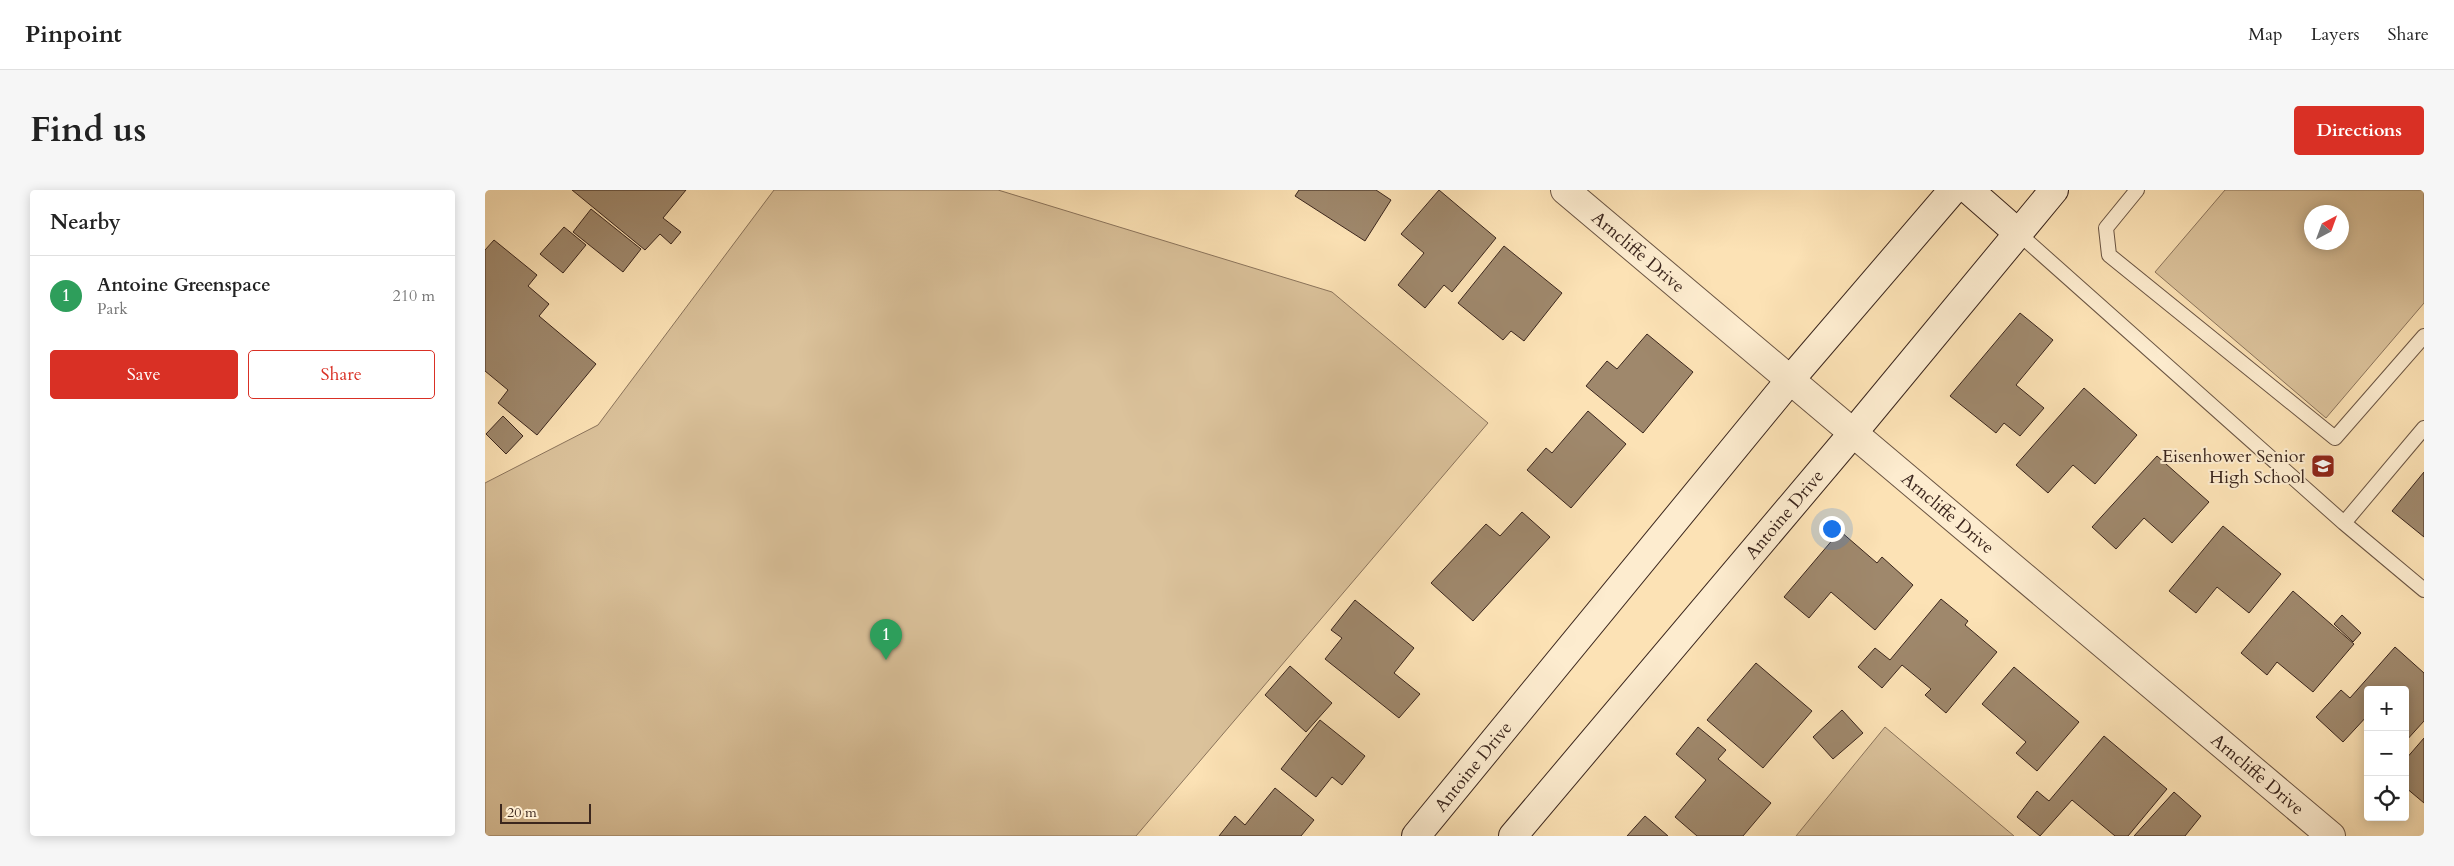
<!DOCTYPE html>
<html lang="en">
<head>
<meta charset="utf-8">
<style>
	body { margin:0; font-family:Cardo,serif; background:#f6f6f6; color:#222 }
	.controls { position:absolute; right:15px; bottom:15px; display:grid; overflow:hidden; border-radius:5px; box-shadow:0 2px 12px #0003 }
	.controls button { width:45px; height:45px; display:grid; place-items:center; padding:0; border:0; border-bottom:1px solid #e0e0e0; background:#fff; color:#222; font:25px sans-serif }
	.compass { position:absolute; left:1819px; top:15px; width:45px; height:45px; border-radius:50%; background:#fff; box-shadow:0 2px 12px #0003; rotate:41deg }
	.scale { position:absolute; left:15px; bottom:12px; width:91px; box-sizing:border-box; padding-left:5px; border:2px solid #3b261d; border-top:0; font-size:14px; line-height:18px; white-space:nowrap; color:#3b261d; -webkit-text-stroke:4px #fdeccf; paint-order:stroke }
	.you { position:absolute; left:1346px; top:338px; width:18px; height:18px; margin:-12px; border:4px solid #fff; border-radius:50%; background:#1a73e8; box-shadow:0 0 0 8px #1a73e833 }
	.badge { display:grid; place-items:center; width:32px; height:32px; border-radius:50%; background:#d93025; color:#fff; font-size:16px; font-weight:700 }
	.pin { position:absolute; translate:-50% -41px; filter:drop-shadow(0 1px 2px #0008) }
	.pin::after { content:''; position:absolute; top:26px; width:18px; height:15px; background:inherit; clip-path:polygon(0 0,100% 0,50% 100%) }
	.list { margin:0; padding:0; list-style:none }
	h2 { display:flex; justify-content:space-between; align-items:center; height:65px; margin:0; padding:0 20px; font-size:21px }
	h2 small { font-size:16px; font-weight:400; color:#767676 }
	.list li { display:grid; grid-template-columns:32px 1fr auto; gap:15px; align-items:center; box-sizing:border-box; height:80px; padding:0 20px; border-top:1px solid #e0e0e0 }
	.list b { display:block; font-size:19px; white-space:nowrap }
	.list p { margin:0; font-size:16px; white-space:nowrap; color:#767676 }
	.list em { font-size:16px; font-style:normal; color:#767676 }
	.actions { display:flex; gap:10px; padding:15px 20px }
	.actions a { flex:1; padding:11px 0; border:1px solid #d93025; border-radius:5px; text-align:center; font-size:18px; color:#d93025 }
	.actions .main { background:#d93025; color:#fff }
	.icon { flex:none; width:28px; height:28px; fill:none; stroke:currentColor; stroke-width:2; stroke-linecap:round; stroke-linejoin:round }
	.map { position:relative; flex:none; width:1939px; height:646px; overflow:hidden; border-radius:5px }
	header { display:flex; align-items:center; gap:30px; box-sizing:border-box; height:70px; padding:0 25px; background:#fff; border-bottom:1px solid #e0e0e0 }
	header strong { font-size:24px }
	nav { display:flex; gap:28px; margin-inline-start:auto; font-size:18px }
	.intro { display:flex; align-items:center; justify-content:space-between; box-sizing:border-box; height:120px; padding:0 30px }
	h1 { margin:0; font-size:35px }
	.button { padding:12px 22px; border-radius:5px; background:#d93025; color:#fff; font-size:18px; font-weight:700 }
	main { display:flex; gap:30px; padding:0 30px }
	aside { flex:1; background:#fff; border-radius:5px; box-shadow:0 2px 12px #0003 }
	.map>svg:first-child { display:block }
	.green { fill:#dbc29b; stroke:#8b745c; fill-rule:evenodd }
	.building { fill:#9f886c; stroke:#3b261d }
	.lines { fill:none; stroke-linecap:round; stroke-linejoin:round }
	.lane-casing { stroke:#6b5543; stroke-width:16 }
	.street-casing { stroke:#6b5543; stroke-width:30 }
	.secondary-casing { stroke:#3b261d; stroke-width:30 }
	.lane { stroke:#fdeccf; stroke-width:14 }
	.street { stroke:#fdeccf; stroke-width:28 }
	.secondary { stroke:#fdeccf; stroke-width:28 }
	.labels { text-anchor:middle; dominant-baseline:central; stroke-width:4; stroke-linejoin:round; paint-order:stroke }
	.street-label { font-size:18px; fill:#3b261d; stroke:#fdeccf }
	.poi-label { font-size:18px; fill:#3b261d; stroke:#fdeccf; text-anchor:end }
</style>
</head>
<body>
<header>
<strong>Pinpoint</strong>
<nav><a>Map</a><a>Layers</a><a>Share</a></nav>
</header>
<div class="intro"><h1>Find us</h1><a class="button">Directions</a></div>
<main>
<aside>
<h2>Nearby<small></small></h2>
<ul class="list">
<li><span class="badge" style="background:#2e9e5b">1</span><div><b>Antoine Greenspace</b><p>Park</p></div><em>210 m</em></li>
</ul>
<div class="actions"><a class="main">Save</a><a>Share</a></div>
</aside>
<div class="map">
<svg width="1939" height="646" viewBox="0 0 1939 646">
	<rect width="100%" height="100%" fill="#fce2b5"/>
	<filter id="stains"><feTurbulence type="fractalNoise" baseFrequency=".004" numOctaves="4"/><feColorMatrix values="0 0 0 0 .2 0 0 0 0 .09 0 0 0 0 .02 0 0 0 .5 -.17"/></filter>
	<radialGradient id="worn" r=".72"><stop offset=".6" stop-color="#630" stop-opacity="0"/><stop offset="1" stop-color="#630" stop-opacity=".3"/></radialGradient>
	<!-- green -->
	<path class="green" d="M 289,0 L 513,0 L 847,102 L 1003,233 L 651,646 L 0,646 L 0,293 L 113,235 Z
		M 1740,0 L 1939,0 L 1939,113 L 1841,228 L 1670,82 ZM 1826,22 L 1856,22 L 1856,52 L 1826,52 Z
		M 1400,537 L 1529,646 L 1311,646 Z"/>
	<!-- building -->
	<path class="building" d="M 87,0 L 201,0 L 178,28 L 196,42 L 186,54 L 175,44 L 160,60 Z
		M 814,0 L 891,0 L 906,10 L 880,51 L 810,6 Z
		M 954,0 L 1011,48 L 967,102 L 959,95 L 940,118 L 913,95 L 939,63 L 916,44 Z
		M 106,19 L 156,59 L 138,82 L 88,42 Z
		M 79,37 L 101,55 L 78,83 L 55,64 Z
		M 9,50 L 52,85 L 43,96 L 64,114 L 54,126 L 111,174 L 52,245 L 13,213 L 23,200 L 0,181 L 0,60 Z
		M 1019,56 L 1077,103 L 1039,151 L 1026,141 L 1018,150 L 973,113 Z
		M 1535,123 L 1568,150 L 1531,195 L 1559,218 L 1535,246 L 1519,233 L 1511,243 L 1465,206 Z
		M 1162,144 L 1208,182 L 1158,243 L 1101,196 L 1122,171 L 1132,179 Z
		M 1599,198 L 1652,245 L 1610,294 L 1588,275 L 1563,303 L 1531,275 Z
		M 1103,221 L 1141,254 L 1086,318 L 1042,280 L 1061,258 L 1067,263 Z
		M 18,226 L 38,246 L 21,264 L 1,244 Z
		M 1672,266 L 1724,312 L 1687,353 L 1659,328 L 1631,359 L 1607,337 Z
		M 1939,282 L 1939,347 L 1907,321 Z
		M 1037,322 L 1065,347 L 988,431 L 946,393 L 1001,334 L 1015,346 Z
		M 1738,336 L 1796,384 L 1764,423 L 1732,397 L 1711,423 L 1684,401 Z
		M 1355,341 L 1392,373 L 1397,367 L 1428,395 L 1390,440 L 1346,402 L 1324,428 L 1299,407 Z
		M 1808,401 L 1869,454 L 1828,502 L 1792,472 L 1782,485 L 1756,463 Z
		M 1456,409 L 1483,431 L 1480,435 L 1512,462 L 1461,523 L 1440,505 L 1446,499 L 1417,475 L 1397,498 L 1373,477 L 1390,458 L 1405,470 Z
		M 870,410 L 929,458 L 909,483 L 935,504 L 914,528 L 840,469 L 857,448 L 846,440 Z
		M 1857,425 L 1876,443 L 1868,452 L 1849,434 Z
		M 1910,457 L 1939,483 L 1939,531 L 1920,552 L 1920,500 L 1883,500 L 1883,525 L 1858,552 L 1831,527 L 1856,500 L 1865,508 Z
		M 1271,473 L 1327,521 L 1278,578 L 1222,530 Z
		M 805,476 L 847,513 L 821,542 L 780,505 Z
		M 1529,477 L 1594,532 L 1552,581 L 1531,563 L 1541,552 L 1497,514 Z
		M 1357,520 L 1378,543 L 1348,569 L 1328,547 Z
		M 835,530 L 880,566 L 857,595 L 847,587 L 831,607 L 796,579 Z
		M 1213,537 L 1241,560 L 1233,569 L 1286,613 L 1258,646 L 1212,646 L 1190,627 L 1221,590 L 1191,564 Z
		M 1619,546 L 1682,599 L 1643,646 L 1630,646 L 1587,610 L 1555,646 L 1532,627 L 1552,601 L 1564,611 Z
		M 1939,548 L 1939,613 L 1920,597 L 1920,570 Z
		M 790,598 L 829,630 L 816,646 L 734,646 L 750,626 L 760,635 Z
		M 1689,602 L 1716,626 L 1700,646 L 1649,646 Z
		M 1160,626 L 1183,646 L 1142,646 Z"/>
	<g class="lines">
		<!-- lane casing -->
		<g class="lane-casing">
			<path id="lane" d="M 1652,0 L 1621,38 L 1624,65 L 1850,248 L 1939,146
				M 1533,43 L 1859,333 L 1939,238
				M 1859,333 L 1939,400"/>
		</g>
		<!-- street casing -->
		<g class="street-casing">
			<g id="street">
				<path id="s1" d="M 1080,0 L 1846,646"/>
			</g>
		</g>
		<!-- secondary casing -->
		<g class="secondary-casing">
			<g id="secondary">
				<path d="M 1484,0 L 1533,43"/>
				<path id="s2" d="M 931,646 L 1305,190 L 1468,0"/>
				<path id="s3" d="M 1028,646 L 1368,243 L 1569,0"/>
			</g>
		</g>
		<!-- lane -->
		<use href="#lane" class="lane"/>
		<!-- street -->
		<use href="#street" class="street"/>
		<!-- secondary -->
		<use href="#secondary" class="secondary"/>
	</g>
	<!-- icons -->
	<defs>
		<g id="school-square" transform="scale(1.25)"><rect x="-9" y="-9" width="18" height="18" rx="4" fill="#8f2418" stroke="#fdeccf"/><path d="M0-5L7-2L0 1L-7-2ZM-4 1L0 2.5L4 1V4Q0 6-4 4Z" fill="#fff"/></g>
	</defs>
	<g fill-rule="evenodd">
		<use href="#school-square" x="1838" y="276"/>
	</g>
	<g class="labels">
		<!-- street labels -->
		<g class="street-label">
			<text stroke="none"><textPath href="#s1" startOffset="96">Arncliffe Drive</textPath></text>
			<text stroke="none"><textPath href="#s1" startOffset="501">Arncliffe Drive</textPath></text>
			<text stroke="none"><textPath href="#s3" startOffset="421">Antoine Drive</textPath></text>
			<text stroke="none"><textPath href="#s2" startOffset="90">Antoine Drive</textPath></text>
			<text stroke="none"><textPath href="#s1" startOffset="906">Arncliffe Drive</textPath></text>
		</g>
		<!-- poi labels -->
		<g class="poi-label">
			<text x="1820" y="266">Eisenhower Senior<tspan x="1820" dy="21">High School</tspan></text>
		</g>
	</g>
	<rect width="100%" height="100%" filter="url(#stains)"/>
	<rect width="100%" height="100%" fill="url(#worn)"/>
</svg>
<div class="controls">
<button>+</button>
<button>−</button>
<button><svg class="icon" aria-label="locate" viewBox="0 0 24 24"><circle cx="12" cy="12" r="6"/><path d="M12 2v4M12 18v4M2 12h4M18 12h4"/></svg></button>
</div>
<svg class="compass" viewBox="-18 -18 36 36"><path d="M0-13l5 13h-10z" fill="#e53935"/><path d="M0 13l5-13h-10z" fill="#767676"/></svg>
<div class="scale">20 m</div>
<div class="you"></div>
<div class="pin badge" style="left:401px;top:470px;background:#2e9e5b">1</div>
</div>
</main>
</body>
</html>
